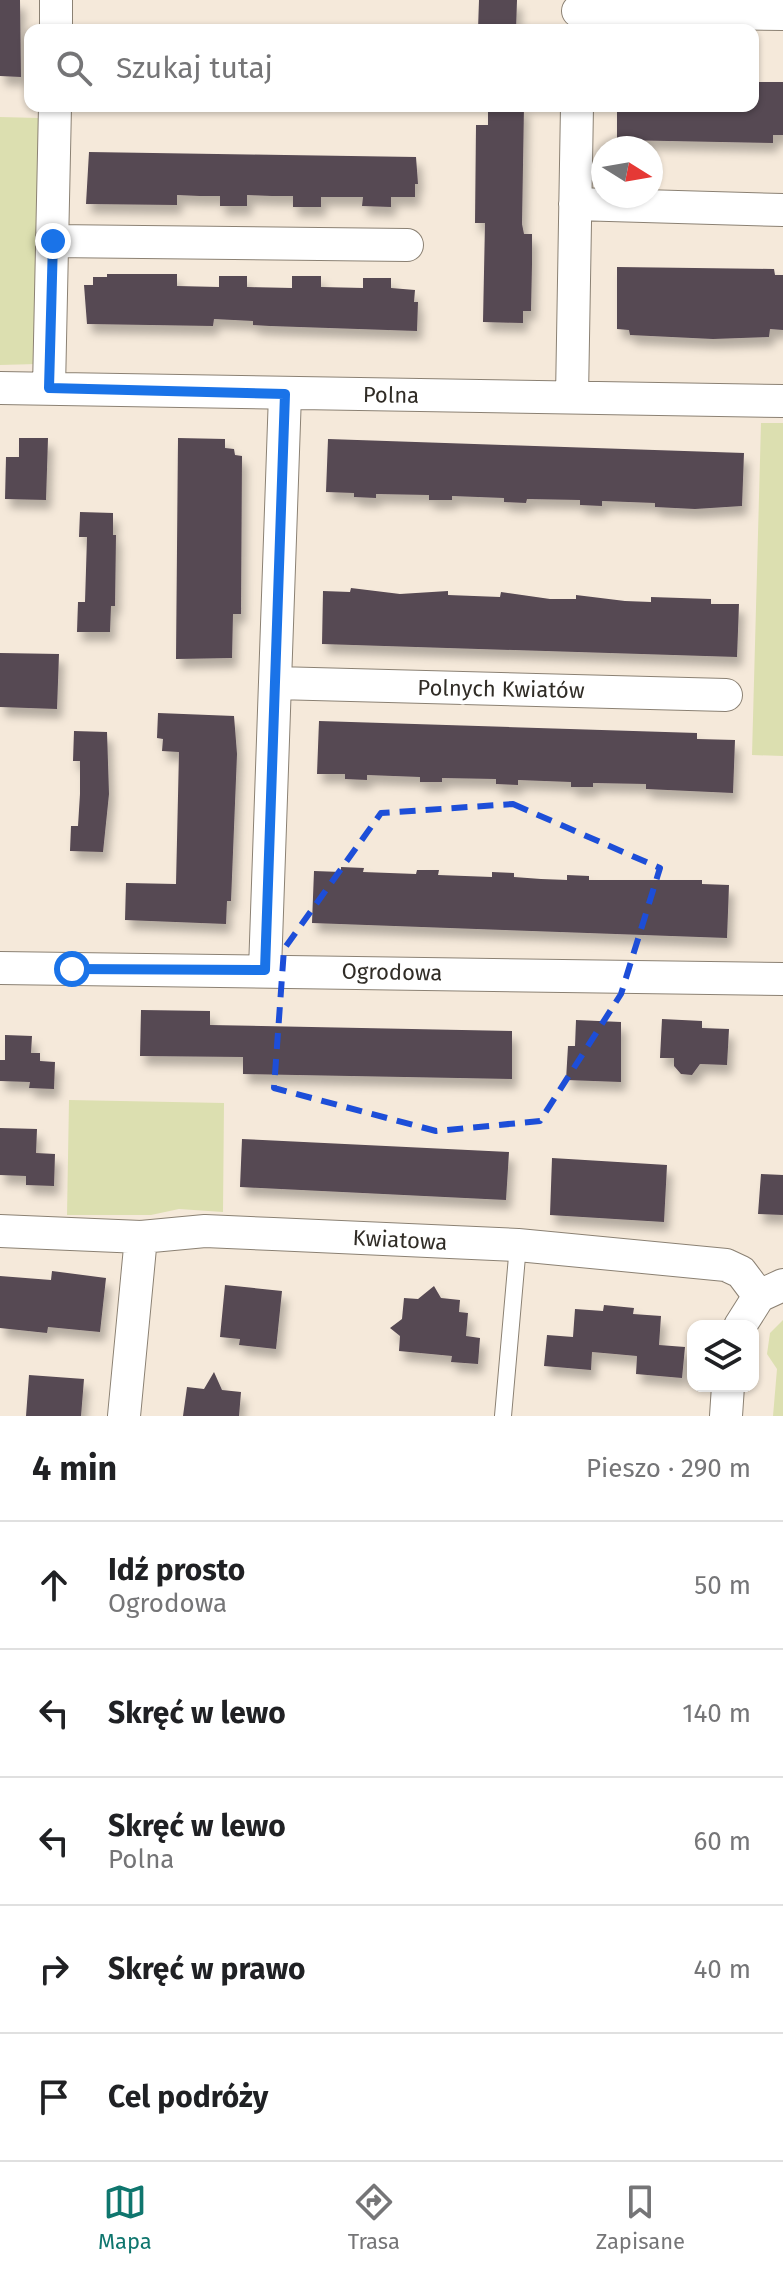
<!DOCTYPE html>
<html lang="pl">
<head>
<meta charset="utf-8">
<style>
	body { margin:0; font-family:"Fira Sans",sans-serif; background:#f2f2f2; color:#202124 }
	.controls { position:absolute; right:24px; bottom:24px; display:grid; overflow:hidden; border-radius:16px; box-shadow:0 2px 6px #0004 }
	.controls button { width:72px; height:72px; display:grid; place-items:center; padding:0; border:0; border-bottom:2px solid #e0e0e0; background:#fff; color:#202124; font:40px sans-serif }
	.compass { position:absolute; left:591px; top:136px; width:72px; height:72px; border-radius:50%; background:#fff; box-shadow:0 2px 6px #0004; rotate:101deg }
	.stop { position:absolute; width:24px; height:24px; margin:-18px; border:6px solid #1a73e8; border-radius:50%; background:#fff }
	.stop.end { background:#1a73e8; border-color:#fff; box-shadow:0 2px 8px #0008 }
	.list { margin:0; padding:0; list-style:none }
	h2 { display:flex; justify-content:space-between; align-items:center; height:104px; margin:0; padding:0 32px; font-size:34px }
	h2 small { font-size:26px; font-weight:400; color:#757577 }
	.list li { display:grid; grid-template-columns:52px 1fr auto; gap:24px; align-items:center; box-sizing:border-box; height:128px; padding:0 32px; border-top:2px solid #e0e0e0 }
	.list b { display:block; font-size:30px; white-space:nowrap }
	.list p { margin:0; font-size:26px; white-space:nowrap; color:#757577 }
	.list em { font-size:26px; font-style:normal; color:#757577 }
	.icon { flex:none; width:44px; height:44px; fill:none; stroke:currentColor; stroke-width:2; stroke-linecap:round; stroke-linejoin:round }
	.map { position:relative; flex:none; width:783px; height:1416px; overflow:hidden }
	.search { position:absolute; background:#fff; box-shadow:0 2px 6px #0004; left:24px; right:24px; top:24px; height:88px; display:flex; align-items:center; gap:20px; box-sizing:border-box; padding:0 28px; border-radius:16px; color:#757577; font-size:30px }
	.sheet { height:744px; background:#fff }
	nav { display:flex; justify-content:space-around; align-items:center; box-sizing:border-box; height:112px; border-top:2px solid #e0e0e0; background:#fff; font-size:22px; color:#757577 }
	nav a { display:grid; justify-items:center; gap:4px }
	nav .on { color:#0f766e }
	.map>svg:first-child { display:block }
	.green { fill:#dcdfb0 }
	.building { fill:#564852; filter:url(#shadow) }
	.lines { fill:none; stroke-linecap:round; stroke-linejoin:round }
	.service-casing { stroke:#8b8173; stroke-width:18 }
	.minor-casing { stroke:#8b8173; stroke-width:34 }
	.service { stroke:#fff; stroke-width:16 }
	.minor { stroke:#fff; stroke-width:32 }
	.route { stroke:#1a73e8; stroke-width:10 }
	.marked { fill:none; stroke:#1d4ed8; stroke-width:6; stroke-dasharray:16 10; stroke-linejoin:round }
	.labels { text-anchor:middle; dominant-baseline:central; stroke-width:8; stroke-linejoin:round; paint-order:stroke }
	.street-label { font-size:22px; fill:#302c26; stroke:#fff }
</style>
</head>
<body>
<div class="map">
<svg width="783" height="1416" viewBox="0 0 783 1416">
	<defs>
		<filter id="shadow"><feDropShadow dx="5" dy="9" stdDeviation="4" flood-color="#0004"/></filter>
	</defs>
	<rect width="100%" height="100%" fill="#f5e9da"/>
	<!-- green -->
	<path class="green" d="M 0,117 L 39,118 L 37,364 L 0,365 Z
		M 761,423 L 783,423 L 783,756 L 752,755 Z
		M 69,1100 L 224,1103 L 223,1212 L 179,1209 L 151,1215 L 67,1215 Z
		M 783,1320 L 783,1416 L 773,1416 L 777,1369 L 767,1354 L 770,1333 Z"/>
	<!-- building -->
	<path class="building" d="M 0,0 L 20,0 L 21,77 L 0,76 Z
		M 479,0 L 517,0 L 516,30 L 478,30 Z
		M 753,82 L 783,82 L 783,135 L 773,135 L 773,143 L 617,140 L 617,106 L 753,106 Z
		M 488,106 L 524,106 L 522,224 L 524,234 L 532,234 L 532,264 L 531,311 L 523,311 L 523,323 L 483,322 L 485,223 L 475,223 L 476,125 L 488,125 Z
		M 89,152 L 416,157 L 418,184 L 415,184 L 415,197 L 391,197 L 391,207 L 362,206 L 363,197 L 321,197 L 321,207 L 293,207 L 293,196 L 272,196 L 247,195 L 247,206 L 220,206 L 220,196 L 200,196 L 177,195 L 177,205 L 86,204 Z
		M 617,267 L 774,269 L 775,275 L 783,275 L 783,330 L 770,329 L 769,337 L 713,339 L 630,335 L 629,330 L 617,329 Z
		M 107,274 L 177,274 L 177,286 L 219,287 L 219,276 L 247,276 L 247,287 L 292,288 L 292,276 L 321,276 L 321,287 L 363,288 L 363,278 L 391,278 L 391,288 L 415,290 L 414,302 L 418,302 L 417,331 L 270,326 L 253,325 L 253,321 L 214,319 L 213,326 L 87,324 L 84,285 L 93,285 L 93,277 L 107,277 Z
		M 19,438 L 48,438 L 46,500 L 5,499 L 6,457 L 19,457 Z
		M 178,438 L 225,439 L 225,448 L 234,449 L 235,455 L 242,456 L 241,614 L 233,614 L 232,658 L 176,659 Z
		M 328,439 L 744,453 L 742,506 L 695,509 L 655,507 L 655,503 L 602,501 L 602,506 L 580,505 L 580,500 L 527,499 L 526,503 L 504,502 L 504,498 L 452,496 L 452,500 L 429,500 L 429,495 L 376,494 L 376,498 L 354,497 L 354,493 L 326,492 Z
		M 80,512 L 113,513 L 113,535 L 116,535 L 115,606 L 111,606 L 110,632 L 77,632 L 78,602 L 85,602 L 86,570 L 87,537 L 79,537 Z
		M 351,588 L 400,594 L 448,591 L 448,595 L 500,597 L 501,592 L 550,599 L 576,599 L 576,595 L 625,601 L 651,602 L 651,597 L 711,599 L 711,604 L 739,604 L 737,657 L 322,644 L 323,591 L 350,592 Z
		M 0,653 L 59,654 L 57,709 L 0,707 Z
		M 158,713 L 234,716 L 237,754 L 231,901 L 227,901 L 226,924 L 125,920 L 126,883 L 176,884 L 179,752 L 162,751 L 163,739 L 157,738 Z
		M 319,721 L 697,733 L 697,739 L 735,740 L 733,793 L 646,789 L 646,784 L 593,783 L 593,787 L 571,787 L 571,782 L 518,780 L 518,785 L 496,784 L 496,779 L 442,778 L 442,782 L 420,782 L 420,777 L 367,775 L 367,780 L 345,779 L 345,774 L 317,774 Z
		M 74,731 L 107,732 L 109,794 L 103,852 L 70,851 L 71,826 L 78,826 L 80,794 L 80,761 L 73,761 Z
		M 341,867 L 364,868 L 363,872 L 416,874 L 417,870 L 439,870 L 438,875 L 492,877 L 492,872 L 514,873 L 514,877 L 541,879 L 567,880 L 567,875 L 589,876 L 589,880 L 702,880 L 702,884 L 729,885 L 727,938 L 312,923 L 314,871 L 341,872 Z
		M 141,1010 L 210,1011 L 210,1025 L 512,1031 L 512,1079 L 243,1074 L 243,1057 L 140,1056 Z
		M 662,1019 L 702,1021 L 702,1028 L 729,1029 L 727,1065 L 700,1064 L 692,1075 L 681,1074 L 674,1066 L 674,1058 L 660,1058 Z
		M 576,1020 L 621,1022 L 621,1082 L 566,1080 L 568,1046 L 575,1046 Z
		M 5,1035 L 32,1036 L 31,1053 L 40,1053 L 40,1061 L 55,1062 L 54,1089 L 29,1088 L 30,1082 L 0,1081 L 0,1060 L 5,1060 Z
		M 0,1128 L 37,1129 L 36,1153 L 55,1154 L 54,1186 L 26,1185 L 26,1176 L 0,1175 Z
		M 242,1139 L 509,1152 L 506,1200 L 240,1187 Z
		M 552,1158 L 667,1165 L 664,1222 L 550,1215 Z
		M 761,1174 L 783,1175 L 783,1215 L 758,1214 Z
		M 52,1271 L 106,1278 L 100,1332 L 48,1327 L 47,1333 L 0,1328 L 0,1276 L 51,1280 Z
		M 225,1285 L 282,1291 L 276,1349 L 239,1345 L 240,1339 L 220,1337 Z
		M 434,1286 L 441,1298 L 460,1300 L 459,1312 L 468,1313 L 466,1336 L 480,1338 L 478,1364 L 451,1362 L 452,1356 L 399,1351 L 400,1336 L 390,1328 L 402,1319 L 404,1298 L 418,1299 Z
		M 604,1305 L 634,1308 L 633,1314 L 661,1316 L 659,1345 L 685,1347 L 682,1378 L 636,1374 L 637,1356 L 615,1354 L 592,1352 L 591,1370 L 544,1366 L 547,1335 L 573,1337 L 575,1309 L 603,1311 Z
		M 214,1372 L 222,1390 L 241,1392 L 239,1416 L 183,1416 L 187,1387 L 204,1389 Z
		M 29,1375 L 84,1379 L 81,1416 L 26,1416 Z"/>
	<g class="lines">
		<!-- service casing -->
		<g class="service-casing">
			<path id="service" d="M 503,1416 L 518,1245"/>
		</g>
		<!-- minor casing -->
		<g class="minor-casing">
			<path id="minor" d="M 578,11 L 783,14
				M 56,30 L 56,0
				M 575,204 L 783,210
				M 53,241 L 407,245
				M 0,388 L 783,401
				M 49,388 L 55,106
				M 572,397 L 577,106
				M 276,683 L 726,695
				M 0,968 L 783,979
				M 265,970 L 285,394
				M 0,1231 L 141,1237 L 205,1231 L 273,1234 L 518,1245 L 726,1265 L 741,1272 L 759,1296
				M 740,1326 L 759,1296 L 783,1285
				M 124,1416 L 141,1237
				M 726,1416 L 728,1386"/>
		</g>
		<!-- service -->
		<use href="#service" class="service"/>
		<!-- minor -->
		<use href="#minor" class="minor"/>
	</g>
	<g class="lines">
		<!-- route -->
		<path class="route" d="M 53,241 L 49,388 L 285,394 L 265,970 L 72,969"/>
	</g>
	<!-- marked area -->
	<path class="marked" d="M 513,804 L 660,868 L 621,994 L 540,1121 L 436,1131 L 274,1088 L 284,949 L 381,813 Z"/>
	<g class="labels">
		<!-- street labels -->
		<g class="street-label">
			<text transform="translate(391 395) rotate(1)">Polna</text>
			<text transform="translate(501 689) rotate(1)">Polnych Kwiatów</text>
			<text transform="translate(392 972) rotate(1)">Ogrodowa</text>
			<text transform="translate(400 1240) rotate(3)">Kwiatowa</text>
		</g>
	</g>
</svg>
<div class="controls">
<button><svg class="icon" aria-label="layers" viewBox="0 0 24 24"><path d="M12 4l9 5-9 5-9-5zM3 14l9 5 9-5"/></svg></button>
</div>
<svg class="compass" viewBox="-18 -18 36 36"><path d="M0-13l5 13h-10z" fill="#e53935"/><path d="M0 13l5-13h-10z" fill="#757577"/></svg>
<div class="stop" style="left:72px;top:969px"></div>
<div class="stop end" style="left:53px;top:241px"></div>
<div class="search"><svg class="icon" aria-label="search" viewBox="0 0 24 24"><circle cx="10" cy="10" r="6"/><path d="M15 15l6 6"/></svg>Szukaj tutaj</div>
</div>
<section class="sheet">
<h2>4 min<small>Pieszo · 290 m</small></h2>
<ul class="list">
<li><svg class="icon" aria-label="ahead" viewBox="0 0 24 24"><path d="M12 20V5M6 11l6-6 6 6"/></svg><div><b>Idź prosto</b><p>Ogrodowa</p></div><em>50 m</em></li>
<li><svg class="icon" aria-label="left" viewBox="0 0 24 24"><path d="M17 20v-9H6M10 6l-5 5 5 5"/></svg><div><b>Skręć w lewo</b></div><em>140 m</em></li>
<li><svg class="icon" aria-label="left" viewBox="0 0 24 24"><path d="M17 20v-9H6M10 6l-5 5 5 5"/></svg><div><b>Skręć w lewo</b><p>Polna</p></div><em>60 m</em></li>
<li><svg class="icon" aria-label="right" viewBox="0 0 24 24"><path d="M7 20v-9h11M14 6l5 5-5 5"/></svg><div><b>Skręć w prawo</b></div><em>40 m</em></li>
<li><svg class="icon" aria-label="arrive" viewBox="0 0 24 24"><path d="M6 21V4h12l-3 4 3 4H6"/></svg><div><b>Cel podróży</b></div></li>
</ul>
</section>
<nav>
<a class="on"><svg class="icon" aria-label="map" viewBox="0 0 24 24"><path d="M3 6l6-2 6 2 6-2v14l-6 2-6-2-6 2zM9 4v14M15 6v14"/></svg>Mapa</a>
<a><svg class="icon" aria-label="directions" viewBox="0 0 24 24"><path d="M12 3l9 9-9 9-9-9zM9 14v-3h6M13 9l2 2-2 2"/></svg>Trasa</a>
<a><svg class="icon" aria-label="saved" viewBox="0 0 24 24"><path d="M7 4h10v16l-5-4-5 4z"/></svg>Zapisane</a>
</nav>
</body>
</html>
